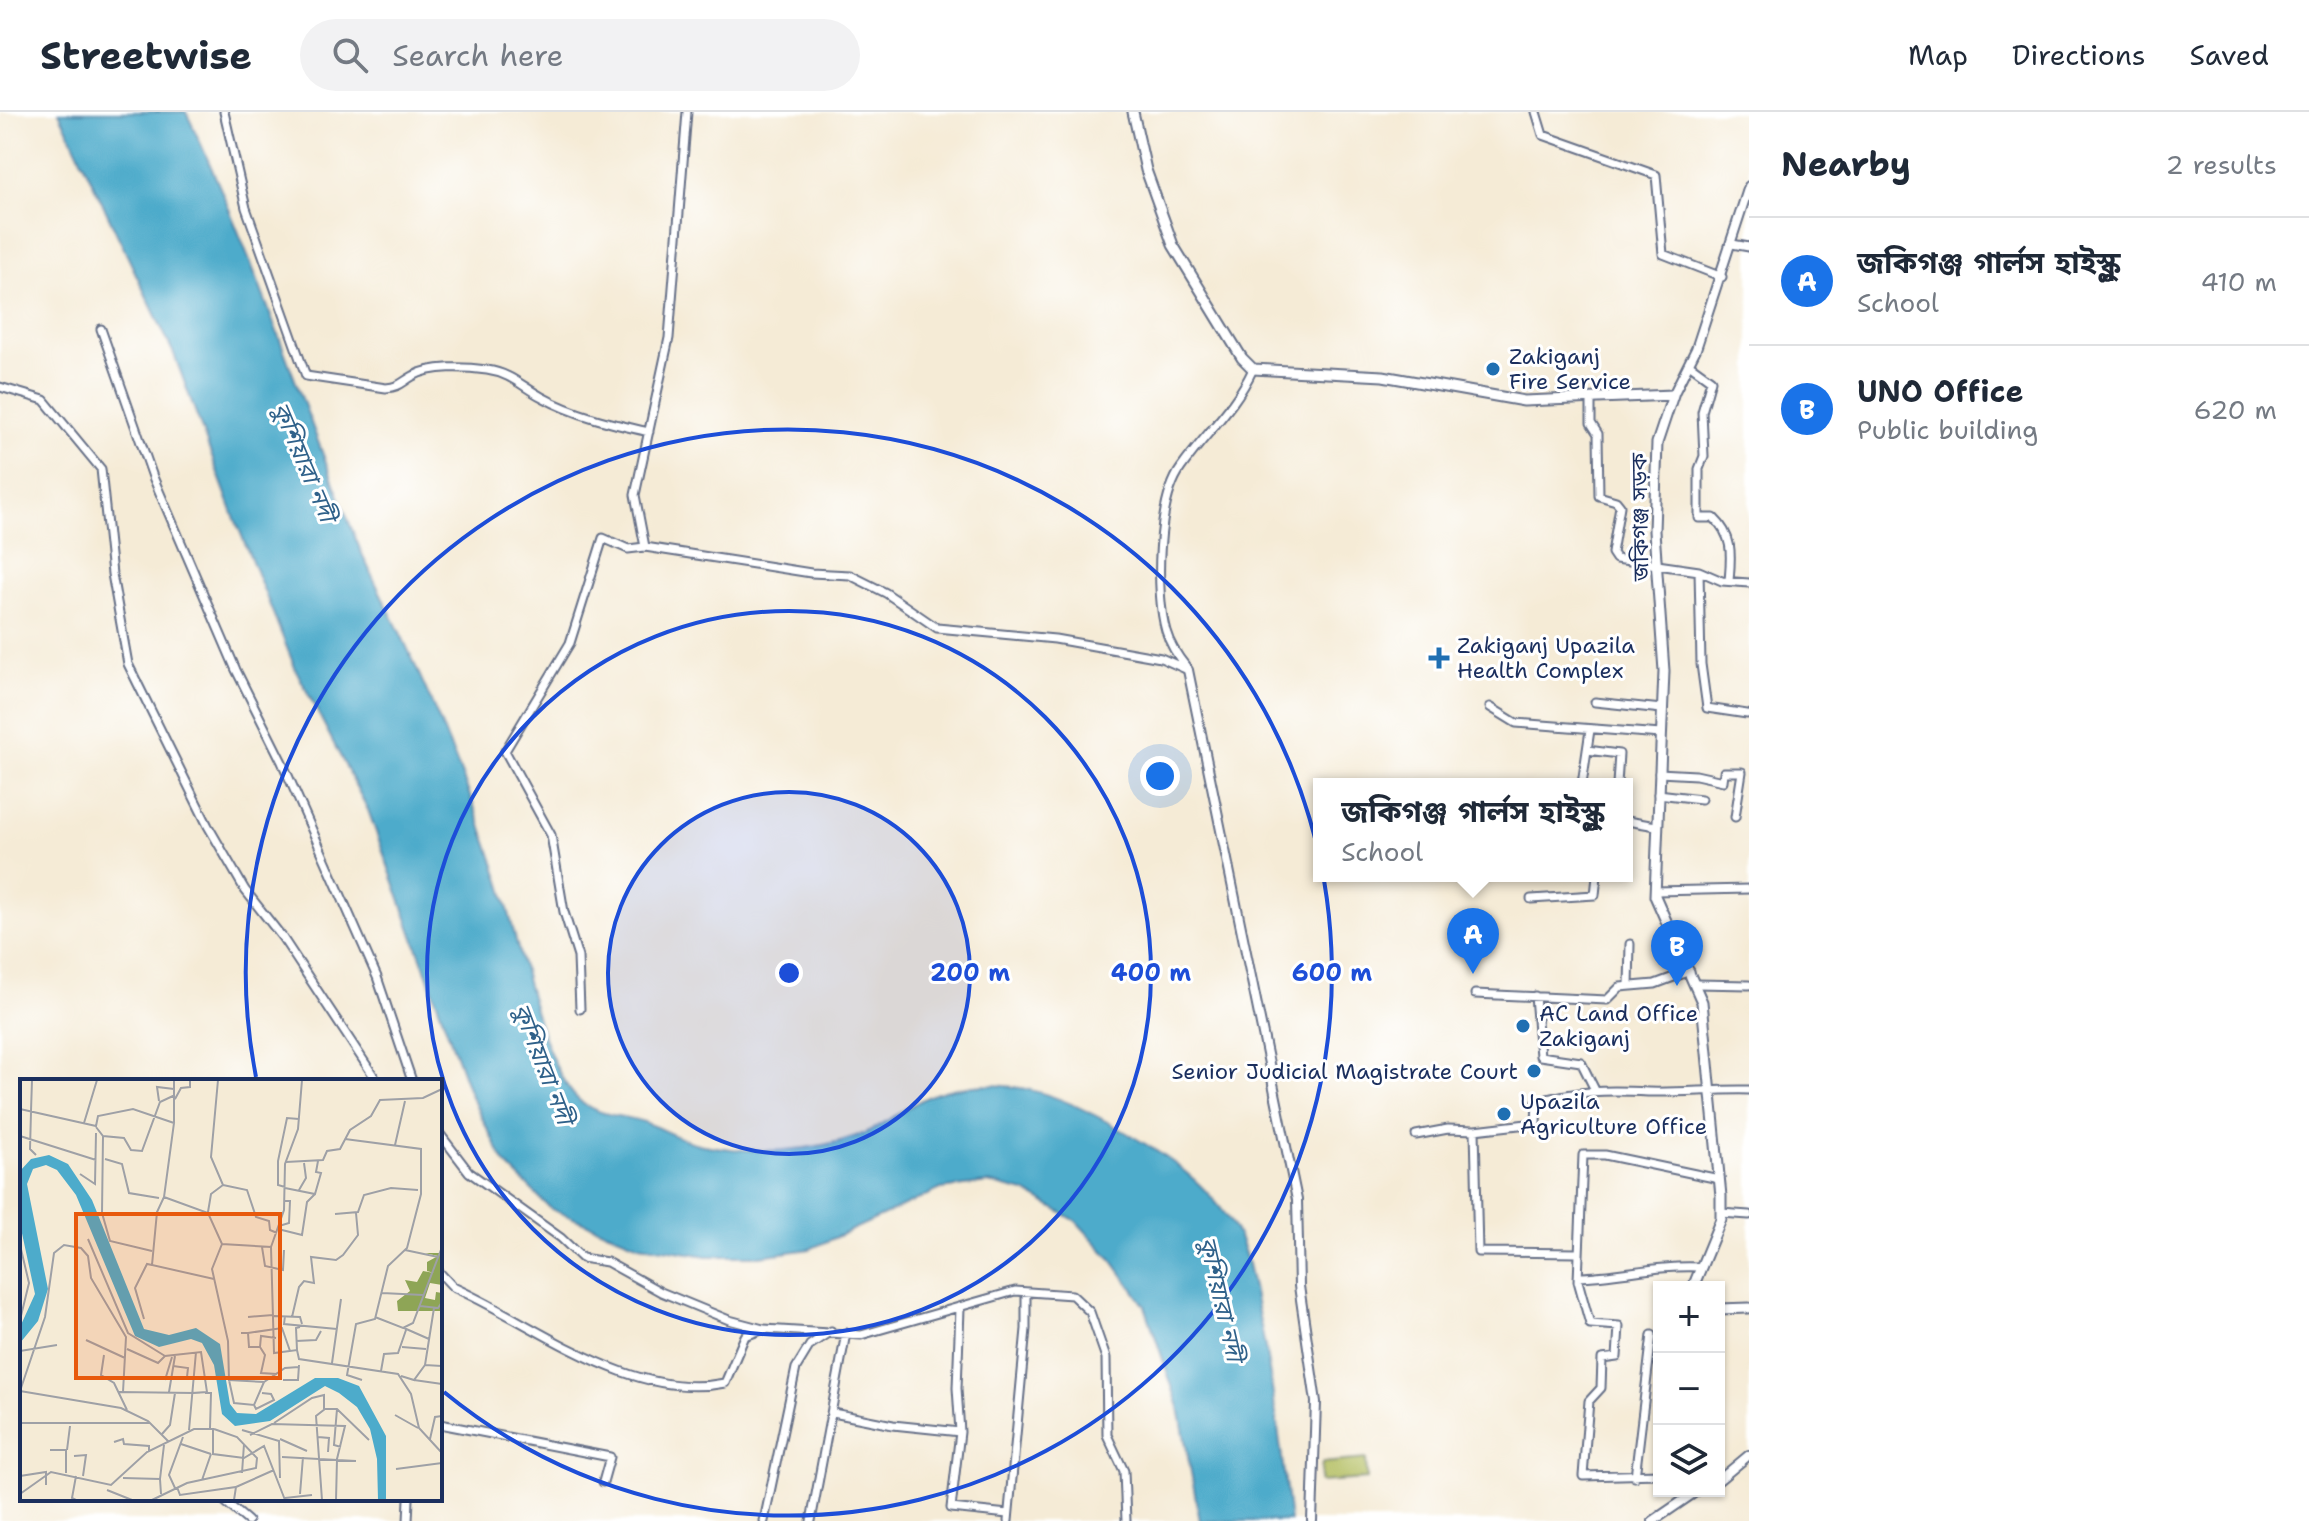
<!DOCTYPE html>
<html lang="en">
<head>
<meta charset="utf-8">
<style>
	body { margin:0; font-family:"Shantell Sans","Noto Sans Bengali",sans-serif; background:#f2f2f3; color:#1f2937 }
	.controls { position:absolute; right:24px; bottom:24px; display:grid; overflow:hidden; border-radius:0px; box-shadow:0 2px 6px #0004 }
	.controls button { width:72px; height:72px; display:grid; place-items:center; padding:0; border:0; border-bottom:2px solid #e0e1e3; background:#fff; color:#1f2937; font:40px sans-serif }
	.you { position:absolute; left:1160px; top:664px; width:28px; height:28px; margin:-20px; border:6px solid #fff; border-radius:50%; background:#1a73e8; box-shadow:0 0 0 12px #1a73e833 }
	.badge { display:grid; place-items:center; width:52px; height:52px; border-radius:50%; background:#1a73e8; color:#fff; font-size:26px; font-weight:700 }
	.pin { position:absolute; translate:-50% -66px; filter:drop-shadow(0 2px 4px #0008) }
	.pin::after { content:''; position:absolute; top:42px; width:28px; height:24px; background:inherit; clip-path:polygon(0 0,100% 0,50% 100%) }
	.popup { position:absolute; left:1313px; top:666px; width:320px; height:104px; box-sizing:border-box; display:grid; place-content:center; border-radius:0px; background:#fff; filter:drop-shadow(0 2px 6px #0005); font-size:26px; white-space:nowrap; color:#747a83 }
	.popup b { font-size:30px; color:#1f2937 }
	.popup::after { content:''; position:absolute; left:50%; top:100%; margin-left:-16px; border:16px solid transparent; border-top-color:#fff }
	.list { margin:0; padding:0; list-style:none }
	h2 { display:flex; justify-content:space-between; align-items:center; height:104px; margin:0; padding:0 32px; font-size:34px }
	h2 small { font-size:26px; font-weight:400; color:#747a83 }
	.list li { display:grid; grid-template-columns:52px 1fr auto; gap:24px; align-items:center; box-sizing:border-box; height:128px; padding:0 32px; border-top:2px solid #e0e1e3 }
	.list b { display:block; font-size:30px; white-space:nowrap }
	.list p { margin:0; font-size:26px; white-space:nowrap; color:#747a83 }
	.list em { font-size:26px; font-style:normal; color:#747a83 }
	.icon { flex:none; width:44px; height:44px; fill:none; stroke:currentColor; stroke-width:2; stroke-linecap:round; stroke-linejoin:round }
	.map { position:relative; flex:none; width:1749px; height:1409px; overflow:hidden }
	header { display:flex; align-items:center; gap:48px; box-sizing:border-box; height:112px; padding:0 40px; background:#fff; border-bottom:2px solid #e0e1e3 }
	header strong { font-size:38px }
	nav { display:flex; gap:44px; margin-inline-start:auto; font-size:28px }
	.search { width:560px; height:72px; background:#f2f2f3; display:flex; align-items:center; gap:20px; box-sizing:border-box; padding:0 28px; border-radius:44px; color:#747a83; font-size:30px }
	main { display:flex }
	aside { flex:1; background:#fff }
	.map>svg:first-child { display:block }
	.green { fill:#b3be60; stroke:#67765f; stroke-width:2 }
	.water { fill:#4dabcb; stroke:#346d94; stroke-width:2 }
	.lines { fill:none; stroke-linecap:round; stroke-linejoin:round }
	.minor-casing { stroke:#677188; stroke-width:11 }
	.tertiary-casing { stroke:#677188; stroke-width:12 }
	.secondary-casing { stroke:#677188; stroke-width:13 }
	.minor { stroke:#fff; stroke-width:7 }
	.tertiary { stroke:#fff; stroke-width:8 }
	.secondary { stroke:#fff; stroke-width:9 }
	.ring { fill:none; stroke:#1d4ed8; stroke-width:4 }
	.poi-dot { fill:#1f6fb2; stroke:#fff; stroke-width:3 }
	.labels { text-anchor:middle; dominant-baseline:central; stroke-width:6; stroke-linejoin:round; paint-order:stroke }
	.poi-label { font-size:22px; fill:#1b2f5e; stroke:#fff; text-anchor:start }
	.street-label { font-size:22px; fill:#1b2f5e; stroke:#fff }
	.water-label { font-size:24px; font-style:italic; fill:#2f618a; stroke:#fff }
	.inset-road { fill:none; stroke:#9ea0a6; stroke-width:2 }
	.view { fill:#e8590c; fill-opacity:0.15; stroke:#e8590c; stroke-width:4 }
	.inset-edge { fill:none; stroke:#1b2f5e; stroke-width:4 }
	.centre { fill:#1d4ed8; stroke:#fff; stroke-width:4 }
	.ring-label { font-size:24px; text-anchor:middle; font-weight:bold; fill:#1d4ed8; stroke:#fff; stroke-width:6; stroke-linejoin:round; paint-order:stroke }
</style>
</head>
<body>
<header>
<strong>Streetwise</strong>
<div class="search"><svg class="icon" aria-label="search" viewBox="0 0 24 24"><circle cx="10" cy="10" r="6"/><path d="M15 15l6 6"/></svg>Search here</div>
<nav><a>Map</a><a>Directions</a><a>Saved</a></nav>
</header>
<main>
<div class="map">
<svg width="1749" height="1409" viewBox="0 0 1749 1409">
	<rect width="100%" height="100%" fill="#fff"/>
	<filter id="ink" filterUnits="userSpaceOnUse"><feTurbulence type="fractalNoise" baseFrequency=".0125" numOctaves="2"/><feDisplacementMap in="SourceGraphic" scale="16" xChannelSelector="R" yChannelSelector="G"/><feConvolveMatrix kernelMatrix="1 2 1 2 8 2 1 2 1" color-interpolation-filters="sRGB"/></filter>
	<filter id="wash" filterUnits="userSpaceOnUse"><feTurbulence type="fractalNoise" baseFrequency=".006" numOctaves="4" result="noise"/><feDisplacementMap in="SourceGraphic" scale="32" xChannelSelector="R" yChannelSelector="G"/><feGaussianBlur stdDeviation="1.8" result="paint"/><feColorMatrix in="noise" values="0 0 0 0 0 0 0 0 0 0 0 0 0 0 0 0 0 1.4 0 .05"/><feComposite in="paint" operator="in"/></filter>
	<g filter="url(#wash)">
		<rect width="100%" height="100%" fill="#f5ebd6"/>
		<!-- green -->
		<path class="green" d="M 1366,1347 L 1367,1367 L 1320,1370 L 1322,1351 Z"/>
		<!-- water -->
		<path class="water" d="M 59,0 L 186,0 C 253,140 299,287 357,430 C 373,469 394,506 411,544 C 444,617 476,693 500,769 C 517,820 541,964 584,992 C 602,1004 624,1004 644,1010 C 663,1017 682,1029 703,1033 C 753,1042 810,1041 859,1023 C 892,1011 915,984 952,977 C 1011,965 1060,983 1111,1012 C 1158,1038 1202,1065 1231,1111 C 1246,1133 1251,1165 1256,1191 C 1272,1263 1281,1336 1290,1409 L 1200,1409 L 1179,1295 L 1145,1194 L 1113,1149 L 1076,1109 L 1025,1080 L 988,1071 L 941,1077 L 810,1137 L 760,1144 L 707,1144 L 639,1133 L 551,1097 L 504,1050 L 470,982 L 368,698 L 296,558 L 233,402 L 174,242 Z"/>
	</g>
	<g filter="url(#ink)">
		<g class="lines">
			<!-- minor casing -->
			<g class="minor-casing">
				<path id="minor" d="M 224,0 L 246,96 L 306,264 L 386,276 C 400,275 402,270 413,264 C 432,253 466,255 487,258 C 510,261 523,275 542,285 C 574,303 613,312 649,320
					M 687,0 L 669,226 L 635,383 L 645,435 L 811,461 L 850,463 L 886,481 L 937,516 L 1055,527 L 1161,546 L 1188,558
					M 1536,0 L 1543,23 L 1656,63 L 1663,142 L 1722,165
					M 1732,132 L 1749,135
					M 101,217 L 153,365 L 236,558 L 282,650 L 377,865 L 412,969
					M 1689,252 L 1711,268 L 1702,300 L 1704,344 L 1699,357 L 1699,406 L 1714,406 C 1734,425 1731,444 1729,469
					M 0,275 L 44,288 L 101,357 L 112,462 L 128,552 L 208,714 L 245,778 L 282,825 L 377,969
					M 1591,286 L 1591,311 L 1598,322 L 1599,384 L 1616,389 L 1620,394 L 1612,441 L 1616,447 L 1699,459 L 1722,469 L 1749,471
					M 1699,459 L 1701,552 L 1707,596 L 1747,602
					M 1187,556 C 1178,545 1170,533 1166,519 C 1155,481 1157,389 1181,356 C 1206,320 1234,298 1253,257
					M 1595,590 L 1662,597
					M 1490,595 L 1516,611 L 1661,622
					M 1587,638 L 1619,642 L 1617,672
					M 1659,661 L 1696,663 L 1723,669 L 1724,660 L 1742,660 L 1735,705
					M 1582,672 L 1590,618
					M 1658,682 L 1701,687
					M 1627,709 L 1656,714
					M 1655,779 L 1749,777
					M 1531,787 L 1595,783 L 1597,764
					M 1697,872 L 1749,873
					M 1629,874 L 1630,832
					M 1475,882 L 1607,888 L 1620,875 L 1655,872 L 1690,859
					M 1535,884 L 1540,944 L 1581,950 L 1595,978
					M 580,897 L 578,845 L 564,800 L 551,723 L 505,639 L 570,531 L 603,426 L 628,437 L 645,435
					M 1475,1018 L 1536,1011 L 1537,990 C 1575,978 1609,978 1648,980 C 1682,981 1716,977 1749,978
					M 440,1022 L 469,1060 L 561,1126 L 582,1146 L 607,1150 L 661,1180 L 729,1208 L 763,1217
					M 1416,1023 L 1448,1017 L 1475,1018 L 1478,1140 L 1577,1141
					M 1721,1101 L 1749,1103
					M 440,1161 L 453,1175 C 536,1212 630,1290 725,1271 L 745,1224 L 764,1217 L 861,1223 L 1015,1179 L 1072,1183 L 1090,1200 L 1106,1246 L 1107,1323 L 1124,1359 L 1126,1409
					M 1578,1165 C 1620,1164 1657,1153 1699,1155
					M 833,1301 L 893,1313 L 960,1320 L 951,1396 L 1008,1402
					M 440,1312 L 610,1345 L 603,1370
					M 960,1320 L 957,1276 L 960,1197
					M 1659,1362 L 1583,1364 L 1589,1289 L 1601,1276 L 1602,1247 L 1617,1245 L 1619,1214 L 1590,1212 L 1578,1169 L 1583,1043 L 1605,1043 L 1719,1067
					M 1635,1365 L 1652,1223
					M 222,1387 L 248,1409
					M 408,1409 L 409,1387
					M 764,1409 L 796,1256 L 810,1233 L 831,1219
					M 811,1409 L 846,1221
					M 1008,1409 L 1026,1217 L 1026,1180"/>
			</g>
			<!-- tertiary casing -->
			<g class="tertiary-casing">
				<path id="tertiary" d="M 1673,283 L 1696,237 L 1749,74
					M 1188,558 L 1297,1088 L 1299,1174 L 1316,1290 L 1312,1409
					M 1719,1368 L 1749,1343
					M 1653,1409 L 1697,1379"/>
			</g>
			<!-- secondary casing -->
			<g class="secondary-casing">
				<path id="secondary" d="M 1133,0 L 1146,58 L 1173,133 L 1242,246 L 1253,257 L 1383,264 L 1524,289 L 1673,283 L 1657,331 L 1654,419 L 1664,559 L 1655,784 L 1702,890 L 1721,1084 L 1721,1107 L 1693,1175
					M 1719,1197 L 1749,1196"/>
			</g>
			<!-- minor -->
			<use href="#minor" class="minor"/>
			<!-- tertiary -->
			<use href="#tertiary" class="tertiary"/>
			<!-- secondary -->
			<use href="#secondary" class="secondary"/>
		</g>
	</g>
	<!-- distance rings -->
	<circle cx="789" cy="861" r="181" fill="#1d4ed8" fill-opacity=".12"/>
	<g class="ring">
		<circle cx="789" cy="861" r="181"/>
		<circle cx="789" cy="861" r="362"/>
		<path d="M256 965A543 543 0 1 1 444 1280"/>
	</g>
	<!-- markers -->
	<g class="poi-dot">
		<circle cx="1493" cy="257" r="8"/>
		<path d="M1435 534h8v8h8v8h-8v8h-8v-8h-8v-8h8z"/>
		<circle cx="1523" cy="914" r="8"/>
		<circle cx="1534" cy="959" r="8"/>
		<circle cx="1504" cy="1002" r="8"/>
	</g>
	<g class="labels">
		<!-- poi labels -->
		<g class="poi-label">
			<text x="1509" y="244">Zakiganj<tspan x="1509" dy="25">Fire Service</tspan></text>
			<text x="1457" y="533">Zakiganj Upazila<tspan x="1457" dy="25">Health Complex</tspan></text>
			<text x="1539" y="901">AC Land Office<tspan x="1539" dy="25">Zakiganj</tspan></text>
			<text x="1518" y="959" text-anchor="end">Senior Judicial Magistrate Court</text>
			<text x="1520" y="989">Upazila<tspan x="1520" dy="25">Agriculture Office</tspan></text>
		</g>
		<!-- street labels -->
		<g class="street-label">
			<text transform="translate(1640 405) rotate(-91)">জকিগঞ্জ সড়ক</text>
		</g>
		<!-- water labels -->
		<g class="water-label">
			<text transform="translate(304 350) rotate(67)">কুশিয়ারা নদী</text>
			<text transform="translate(543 952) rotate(69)">কুশিয়ারা নদী</text>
			<text transform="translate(1221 1187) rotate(77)">কুশিয়ারা নদী</text>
		</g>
	</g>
	<!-- overview -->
	<g transform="translate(20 967)">
		<rect width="422" height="422" fill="#f5ebd6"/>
		<path d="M 405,174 L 422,174 L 422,206 L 410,204 L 405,219 L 415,221 L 416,213 L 422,214 L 422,232 L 378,232 L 377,222 L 390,212 L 385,201 L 397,203 L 403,192 L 414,194 L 407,192 L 407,183 L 418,177 Z" fill="#8ea556"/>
		<path d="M 29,76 L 48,85 L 72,121 L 124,250 L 149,256 L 176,249 L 200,265 L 210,325 L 217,334 L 236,335 L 295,299 L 318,299 L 339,307 L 366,357 L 366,421 L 358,421 L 357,380 L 350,350 L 337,328 L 319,314 L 305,307 L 250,342 L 215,347 L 202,335 L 194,286 L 182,264 L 171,260 L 139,268 L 115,257 L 56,116 L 37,91 L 26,86 L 13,90 L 7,105 L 28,210 L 18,242 L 0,264 L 0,248 L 15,215 L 0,145 L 0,92 L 11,80 Z" fill="#4dabcb"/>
		<path class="inset-road" d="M 154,1 L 154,43M 155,20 L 161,9 L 170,8 L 170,1M 139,22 L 137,8 L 154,10M 0,30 L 76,47 L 78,37 L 113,30 L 154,44 L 144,118 L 188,134 L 202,165 L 251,168 L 254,274 L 277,271 L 279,280 L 378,295 L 391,315 L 399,349 L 422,374M 11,32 L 12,1M 11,33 L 10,70 L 16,76M 64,44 L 77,1M 76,48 L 83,57 L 104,59 L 111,71 L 122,72 L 140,23 L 155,16M 0,57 L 76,81M 83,57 L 82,134 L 90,162 L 132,172M 325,60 L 401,70 L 401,115 L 387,169 L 368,187 L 355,240 L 336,245 L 327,296 L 342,301M 375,66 L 385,22M 85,80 L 102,85 L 109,114 L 139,119M 266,83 L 303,81 L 307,72 L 320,70 L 330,51 L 351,37 L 360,21 L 403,19 L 422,10M 60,95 L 75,105 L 76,54M 203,106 L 227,111 L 236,138 L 249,142 L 250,151 L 257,154M 265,108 L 258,106 L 258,82 L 267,39 L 279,40M 265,109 L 295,115 L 301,94 L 296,93 L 298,82M 279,111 L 286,99 L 284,84M 144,118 L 137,133 L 132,186 L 194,200M 188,133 L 191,115 L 203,106 L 191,78 L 198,1M 315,135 L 338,133 L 344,116 L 371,109 L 398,111M 259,147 L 269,144 L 270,122 L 265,122M 258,150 L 282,156 L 287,123 L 295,115M 68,160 L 108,254 L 145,277M 202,165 L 192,190 L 208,262 L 209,301 L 244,303 L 265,289 L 279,288M 0,166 L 9,204 L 0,241M 242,168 L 245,187 L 263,191 L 264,171M 251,168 L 264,131 L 265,85 L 278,50 L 282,1M 385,171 L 418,178M 362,214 L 403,216M 400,227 L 418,229 L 422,223M 254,237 L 280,238 L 282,245M 265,237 L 264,245 L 317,250M 228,238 L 253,236M 272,238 L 279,208 L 284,202 L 294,204 L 291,178 L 316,181 L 323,176 L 338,156 L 336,134M 355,238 L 383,249 L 393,244 L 422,168M 124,240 L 115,209 L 127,185 L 132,186M 384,249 L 409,260M 221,254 L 228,254 L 229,268 L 240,268M 228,254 L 262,249 L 270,272M 256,259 L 241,257 L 240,268 L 245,276 L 241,294 L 257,295M 66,261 L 105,279M 276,262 L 296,261 L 301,252M 382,268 L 406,270M 107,270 L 138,284 L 145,277 L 181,273 L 187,313 L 172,314M 277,271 L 276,249 L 280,248M 0,272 L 37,266M 84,276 L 81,296 L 94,304 L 107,331M 312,284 L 321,220M 405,286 L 414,229M 153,287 L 168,289 L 167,298 L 174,298M 361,292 L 364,275 L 378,274 L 386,251M 381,297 L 394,301 L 405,286 L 422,287M 145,301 L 152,278M 209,301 L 214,324 L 234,326 L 244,303M 263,301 L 278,301 L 279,286M 394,301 L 422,305M 0,312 L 25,238 L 34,174 L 44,166 L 61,169 L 68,177 L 71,199 L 106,258 L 103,313M 0,312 L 101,329 L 128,342 L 149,363M 99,313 L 175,314M 149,313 L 155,277M 185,314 L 191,314 L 190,349M 234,326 L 236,330 L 254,321 L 251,315 L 242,314M 317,330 L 314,366 L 321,368M 375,336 L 398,349M 0,344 L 129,344M 254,344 L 292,319 L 304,316 L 304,330M 169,351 L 176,273M 222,351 L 259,362 L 260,399M 142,355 L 150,346 L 155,314M 230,356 L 252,345 L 325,347 L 317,380 L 316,421M 298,358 L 309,359 L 308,373M 260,360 L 287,372M 410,360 L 415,338 L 422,337M 94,363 L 103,360 L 104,365 L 129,367 L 129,372M 161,365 L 191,375M 30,371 L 46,371 L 46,394M 47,371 L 50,347M 54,377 L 66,376 L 63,397M 262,378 L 336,382M 376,390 L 422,384M 222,394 L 224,365M 0,397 L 26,393 L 26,406M 56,397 L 52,419 L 56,421M 103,399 L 140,400 L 141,415M 140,400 L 144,366M 182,401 L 191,375M 157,408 L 160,416 L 216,408 L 214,421M 216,408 L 254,391M 155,409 L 149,396 L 163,358M 87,411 L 112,421M 0,415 L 31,393 L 91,406 L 127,373 L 174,350 L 193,350 L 193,375 L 224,379 L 244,367 L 265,421M 280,415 L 283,378M 265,419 L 292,416M 132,421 L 167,404 L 236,389 L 237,379 L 217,358 L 194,350M 302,421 L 296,337 L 305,330 L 317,330 L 349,361"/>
		<path class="view" d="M 56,135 L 260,135 L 260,299 L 56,299 Z"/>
		<rect width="422" height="422" class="inset-edge"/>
	</g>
	<circle cx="789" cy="861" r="12" class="centre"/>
	<g class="ring-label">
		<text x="970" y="869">200 m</text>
		<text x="1151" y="869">400 m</text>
		<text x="1332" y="869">600 m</text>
	</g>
</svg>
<div class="controls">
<button>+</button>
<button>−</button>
<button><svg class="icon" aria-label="layers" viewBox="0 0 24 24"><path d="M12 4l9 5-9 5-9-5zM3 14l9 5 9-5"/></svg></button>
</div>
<div class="you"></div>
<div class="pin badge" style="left:1473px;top:862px">A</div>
<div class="popup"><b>জকিগঞ্জ গার্লস হাইস্কুল</b>School</div>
<div class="pin badge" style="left:1677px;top:874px">B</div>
</div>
<aside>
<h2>Nearby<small>2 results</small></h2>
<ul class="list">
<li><span class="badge">A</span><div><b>জকিগঞ্জ গার্লস হাইস্কুল</b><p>School</p></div><em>410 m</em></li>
<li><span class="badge">B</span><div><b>UNO Office</b><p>Public building</p></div><em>620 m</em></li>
</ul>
</aside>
</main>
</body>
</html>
